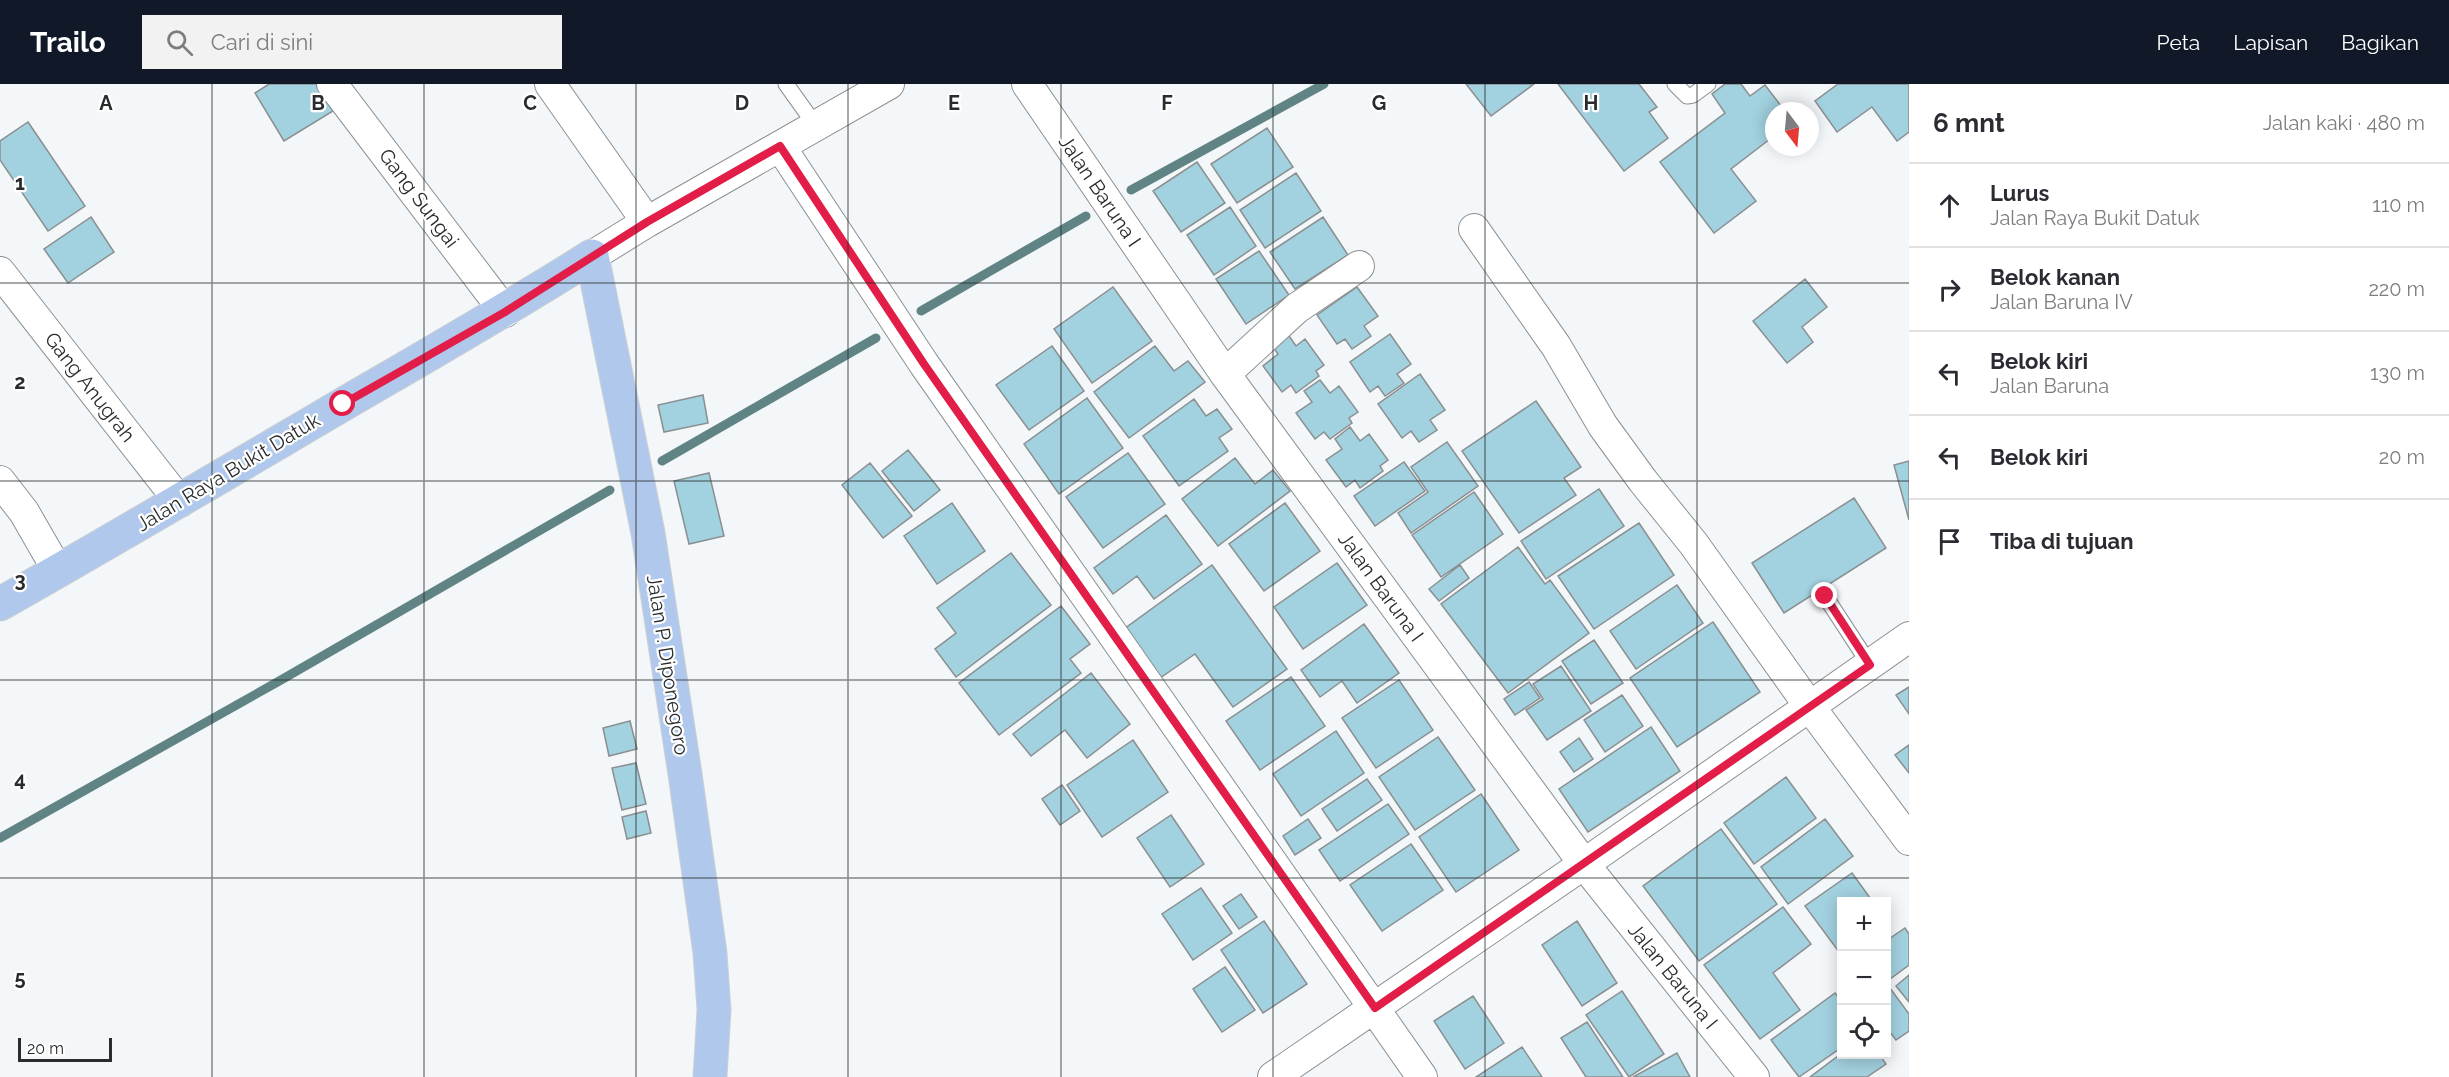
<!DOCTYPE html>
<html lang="id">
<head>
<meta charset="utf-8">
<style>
	body { margin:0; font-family:Raleway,sans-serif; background:#f2f2f3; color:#2b2b33 }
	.controls { position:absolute; right:18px; bottom:18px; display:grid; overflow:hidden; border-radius:0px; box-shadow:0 3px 15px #0003 }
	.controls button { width:54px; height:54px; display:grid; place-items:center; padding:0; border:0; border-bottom:2px solid #e1e1e2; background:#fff; color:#2b2b33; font:30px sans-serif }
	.compass { position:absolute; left:1765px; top:18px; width:54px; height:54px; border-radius:50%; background:#fff; box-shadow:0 3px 15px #0003; rotate:164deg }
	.scale { position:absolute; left:18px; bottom:15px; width:94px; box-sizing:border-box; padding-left:6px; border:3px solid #292b2c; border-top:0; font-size:16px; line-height:21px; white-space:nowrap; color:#292b2c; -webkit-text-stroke:4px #fff; paint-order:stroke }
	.stop { position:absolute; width:18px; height:18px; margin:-14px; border:4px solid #e11d48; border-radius:50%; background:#fff }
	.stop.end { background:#e11d48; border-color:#fff; box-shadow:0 2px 6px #0008 }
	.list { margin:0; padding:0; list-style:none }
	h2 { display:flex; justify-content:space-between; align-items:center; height:78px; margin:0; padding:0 24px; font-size:26px }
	h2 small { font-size:20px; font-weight:400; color:#7c7c81 }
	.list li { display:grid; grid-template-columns:39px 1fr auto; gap:18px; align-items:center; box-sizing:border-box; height:84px; padding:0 24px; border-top:2px solid #e1e1e2 }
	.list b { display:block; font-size:22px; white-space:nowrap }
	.list p { margin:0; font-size:20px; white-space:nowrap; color:#7c7c81 }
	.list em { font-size:20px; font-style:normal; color:#7c7c81 }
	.icon { flex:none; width:33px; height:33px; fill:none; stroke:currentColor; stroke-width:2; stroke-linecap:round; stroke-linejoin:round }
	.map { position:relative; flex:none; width:1909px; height:993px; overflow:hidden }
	header { display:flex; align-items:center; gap:36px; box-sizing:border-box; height:84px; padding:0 30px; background:#111827; color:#fff }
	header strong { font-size:28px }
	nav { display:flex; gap:33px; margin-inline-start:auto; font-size:21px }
	.search { width:420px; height:54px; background:#f2f2f3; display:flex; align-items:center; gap:15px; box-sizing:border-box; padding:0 21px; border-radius:0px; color:#7c7c81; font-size:22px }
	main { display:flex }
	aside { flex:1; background:#fff }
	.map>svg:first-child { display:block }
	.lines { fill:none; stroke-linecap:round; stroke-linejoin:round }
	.stream { stroke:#608384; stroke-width:9 }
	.building { fill:#a2d1df; stroke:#8b8f90; stroke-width:1.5 }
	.service-casing { stroke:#8d9092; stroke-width:17 }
	.minor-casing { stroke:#8d9092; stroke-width:32 }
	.primary-casing { stroke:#d0d0d1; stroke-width:35 }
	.service { stroke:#fff; stroke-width:15 }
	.minor { stroke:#fff; stroke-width:30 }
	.primary { stroke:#b1c8ed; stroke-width:33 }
	.route { stroke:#e11d48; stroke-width:8 }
	.grid { fill:none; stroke:#292b2c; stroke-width:1.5; stroke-opacity:0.55 }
	.labels { text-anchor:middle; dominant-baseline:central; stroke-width:4.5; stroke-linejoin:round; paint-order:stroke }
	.street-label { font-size:20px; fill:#292b2c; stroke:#fff }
	.grid-label { font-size:20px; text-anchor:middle; font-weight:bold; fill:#292b2c; stroke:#fff; stroke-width:4.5; stroke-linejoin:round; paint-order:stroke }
</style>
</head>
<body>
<header>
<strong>Trailo</strong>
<div class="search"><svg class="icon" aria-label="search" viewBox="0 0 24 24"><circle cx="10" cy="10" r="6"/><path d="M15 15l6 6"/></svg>Cari di sini</div>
<nav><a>Peta</a><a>Lapisan</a><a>Bagikan</a></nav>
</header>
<main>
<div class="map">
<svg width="1909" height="993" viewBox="0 0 1909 993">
	<rect width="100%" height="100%" fill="#f3f7f9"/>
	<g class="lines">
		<!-- stream -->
		<path class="stream" d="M 1131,106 L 1324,0
			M 921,227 L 1086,132
			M 662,377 L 876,254
			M 0,754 L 281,596 L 610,406"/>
	</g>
	<!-- building -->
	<path class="building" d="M 269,0 L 316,0 L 333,27 L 284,57 L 255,9 Z
		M 1466,0 L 1534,0 L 1491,32 Z
		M 1558,0 L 1639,0 L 1657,23 L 1649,28 L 1668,54 L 1624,87 Z
		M 1725,0 L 1741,0 L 1750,12 L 1765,1 L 1785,27 L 1774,27 L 1774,52 L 1731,85 L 1756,117 L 1714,149 L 1660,78 L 1725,29 L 1712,10 Z
		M 1838,0 L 1909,0 L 1909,48 L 1897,57 L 1872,23 L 1837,48 L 1815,17 Z
		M 28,38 L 85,122 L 48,147 L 0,76 L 0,57 Z
		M 1267,44 L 1293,83 L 1237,119 L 1211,80 Z
		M 1197,78 L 1225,119 L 1181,148 L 1153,107 Z
		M 1296,89 L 1321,127 L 1265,164 L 1240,126 Z
		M 1230,123 L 1256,162 L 1214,191 L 1187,151 Z
		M 91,133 L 114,168 L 68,199 L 44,165 Z
		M 1323,133 L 1348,171 L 1295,205 L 1270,168 Z
		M 1259,167 L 1289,211 L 1246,240 L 1216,195 Z
		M 1805,195 L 1827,223 L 1802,243 L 1813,258 L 1787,279 L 1753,237 Z
		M 1113,203 L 1152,257 L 1092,299 L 1054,245 Z
		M 1357,203 L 1378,232 L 1364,242 L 1371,252 L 1352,265 L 1345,255 L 1337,260 L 1317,231 Z
		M 1287,249 L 1296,262 L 1305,255 L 1324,281 L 1316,287 L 1319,292 L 1296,309 L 1291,301 L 1282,308 L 1263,282 L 1278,270 L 1271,260 Z
		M 1390,250 L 1411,280 L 1397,290 L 1404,299 L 1385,312 L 1378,302 L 1370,308 L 1350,278 Z
		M 1052,262 L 1084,307 L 1029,346 L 996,301 Z
		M 1155,262 L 1174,287 L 1188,277 L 1205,298 L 1129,354 L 1094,308 Z
		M 1420,290 L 1445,326 L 1430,336 L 1437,346 L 1419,358 L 1411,347 L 1402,354 L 1378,320 Z
		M 1320,296 L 1330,309 L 1339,302 L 1358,328 L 1349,334 L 1352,339 L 1330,355 L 1324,348 L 1315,355 L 1296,329 L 1312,318 L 1304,307 Z
		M 703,311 L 708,339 L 664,348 L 658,321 Z
		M 1087,314 L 1123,364 L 1059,410 L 1024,360 Z
		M 1194,315 L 1206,332 L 1217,325 L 1232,345 L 1219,354 L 1228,367 L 1179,402 L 1143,352 Z
		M 1536,317 L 1581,383 L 1564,394 L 1576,411 L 1519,449 L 1462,367 Z
		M 1350,343 L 1360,357 L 1369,350 L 1388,376 L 1380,382 L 1383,387 L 1360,404 L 1355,396 L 1346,403 L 1326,376 L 1342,365 L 1335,355 Z
		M 1447,358 L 1478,402 L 1411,449 L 1398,429 L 1428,408 L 1411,383 Z
		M 908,366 L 940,406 L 914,427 L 882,387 Z
		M 1128,369 L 1165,420 L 1103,464 L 1066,413 Z
		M 1235,374 L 1255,400 L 1273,386 L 1290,407 L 1218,462 L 1182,415 Z
		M 1909,377 L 1909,436 L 1894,381 Z
		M 1404,378 L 1425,407 L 1375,442 L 1354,412 Z
		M 870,379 L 912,432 L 883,454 L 842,401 Z
		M 709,389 L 724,452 L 689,460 L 674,397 Z
		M 1599,405 L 1624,442 L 1546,495 L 1521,457 Z
		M 1474,408 L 1503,450 L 1441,493 L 1412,451 Z
		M 1854,414 L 1886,464 L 1784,529 L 1752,479 Z
		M 952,419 L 985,467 L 937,500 L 904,452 Z
		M 1285,419 L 1320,467 L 1264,507 L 1229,460 Z
		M 1166,431 L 1202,480 L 1154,515 L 1137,492 L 1113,510 L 1094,484 Z
		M 1639,439 L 1674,491 L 1594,545 L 1558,492 Z
		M 1518,463 L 1545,500 L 1550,496 L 1589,549 L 1508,609 L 1441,520 Z
		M 1011,469 L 1051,521 L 956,593 L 935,565 L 956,549 L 937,524 Z
		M 1337,479 L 1367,521 L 1303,565 L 1274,523 Z
		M 1212,481 L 1287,585 L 1233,623 L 1195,570 L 1160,594 L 1124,545 Z
		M 1460,481 L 1469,494 L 1439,517 L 1429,505 Z
		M 1677,501 L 1703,539 L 1636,585 L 1610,547 Z
		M 1061,522 L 1090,560 L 1070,575 L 1081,589 L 999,651 L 959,599 Z
		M 1713,538 L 1760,608 L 1677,663 L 1630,594 Z
		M 1364,540 L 1399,589 L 1357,619 L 1342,597 L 1320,613 L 1301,586 Z
		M 1594,556 L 1623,599 L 1591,620 L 1562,577 Z
		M 1561,582 L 1591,627 L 1547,656 L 1526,626 L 1543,615 L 1533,600 Z
		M 1091,589 L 1130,640 L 1087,674 L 1065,646 L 1031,672 L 1013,650 Z
		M 1291,593 L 1325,642 L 1260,686 L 1226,637 Z
		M 1399,596 L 1433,646 L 1376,684 L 1342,634 Z
		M 1529,598 L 1540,614 L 1515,631 L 1504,615 Z
		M 1909,603 L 1909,630 L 1896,611 Z
		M 1622,611 L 1643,642 L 1605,668 L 1584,636 Z
		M 630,637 L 637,665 L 609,672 L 603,644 Z
		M 1651,643 L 1680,687 L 1588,748 L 1559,705 Z
		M 1336,647 L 1364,689 L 1301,732 L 1273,690 Z
		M 1438,653 L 1475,706 L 1415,746 L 1379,693 Z
		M 1579,654 L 1593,675 L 1574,688 L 1560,668 Z
		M 1133,656 L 1168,708 L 1102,753 L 1067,701 Z
		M 1909,661 L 1909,689 L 1895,671 Z
		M 636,679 L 646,720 L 622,726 L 612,684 Z
		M 1786,693 L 1816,734 L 1754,780 L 1724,739 Z
		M 1367,695 L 1382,716 L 1337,747 L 1322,725 Z
		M 1062,701 L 1080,727 L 1060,741 L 1042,715 Z
		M 1481,710 L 1519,766 L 1456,808 L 1419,753 Z
		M 1388,720 L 1409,750 L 1340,797 L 1319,766 Z
		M 646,727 L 651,749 L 627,755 L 622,733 Z
		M 1171,731 L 1204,780 L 1170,803 L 1137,754 Z
		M 1308,735 L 1321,754 L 1295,771 L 1283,752 Z
		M 1825,735 L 1853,772 L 1788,820 L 1761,783 Z
		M 1721,745 L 1777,820 L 1699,877 L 1643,802 Z
		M 1411,760 L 1443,806 L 1382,847 L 1350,801 Z
		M 1852,789 L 1873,818 L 1842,818 L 1842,872 L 1805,822 Z
		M 1201,804 L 1232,849 L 1193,876 L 1162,830 Z
		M 1241,810 L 1257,833 L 1239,845 L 1223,822 Z
		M 1783,823 L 1811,860 L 1773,889 L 1800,926 L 1760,955 L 1704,881 Z
		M 1264,837 L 1307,900 L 1263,929 L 1221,866 Z
		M 1577,837 L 1617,899 L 1582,922 L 1542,861 Z
		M 1905,844 L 1909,850 L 1909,881 L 1886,898 L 1886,857 Z
		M 1225,883 L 1255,926 L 1222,948 L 1193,905 Z
		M 1909,891 L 1909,918 L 1896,902 Z
		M 1887,900 L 1909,930 L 1909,947 L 1896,956 L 1886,943 Z
		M 1622,907 L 1664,970 L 1629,993 L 1586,931 Z
		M 1835,909 L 1842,918 L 1842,963 L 1799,993 L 1771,956 Z
		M 1473,912 L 1504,959 L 1465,985 L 1434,937 Z
		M 1587,938 L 1623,993 L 1586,993 L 1561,954 Z
		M 1522,963 L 1542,993 L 1476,993 Z
		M 1677,969 L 1690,993 L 1633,993 Z
		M 1842,969 L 1879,970 L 1886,980 L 1867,993 L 1810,993 Z"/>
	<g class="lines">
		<!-- service casing -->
		<g class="service-casing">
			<path id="service" d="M 786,0 L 816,42
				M 1675,0 L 1687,12 L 1693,11 L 1708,0
				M 1825,512 L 1870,581"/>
		</g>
		<!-- minor casing -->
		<g class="minor-casing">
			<path id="minor" d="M 332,0 L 505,228
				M 550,0 L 647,138
				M 1027,0 L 1225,290 L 1584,780 L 1754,993
				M 780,62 L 924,280 L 1422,993
				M 1474,145 L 1556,262 L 1603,342 L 1643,397 L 1693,459 L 1810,623 L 1909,756
				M 592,172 L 647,138 L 889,0
				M 0,188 L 180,418
				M 1225,290 L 1297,224 L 1359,182
				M 0,397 L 24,428 L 58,487
				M 1273,993 L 1584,780 L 1909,553"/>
		</g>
		<!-- primary casing -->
		<g class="primary-casing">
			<path id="primary" d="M 0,520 C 115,455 228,388 342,321 C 426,272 510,224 592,172 L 648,449 L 685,690 L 710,869 L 714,926 L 710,993"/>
		</g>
		<!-- service -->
		<use href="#service" class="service"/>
		<!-- minor -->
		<use href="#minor" class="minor"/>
		<!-- primary -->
		<use href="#primary" class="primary"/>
	</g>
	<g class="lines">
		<!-- route -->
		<path class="route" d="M 343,320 L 505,228 L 647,138 L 780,62 L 924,280 L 1375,924 L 1870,581 L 1825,512"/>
	</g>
	<!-- grid -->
	<path class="grid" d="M 212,0 L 212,993M 424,0 L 424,993M 636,0 L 636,993M 848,0 L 848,993M 1061,0 L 1061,993M 1273,0 L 1273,993M 1485,0 L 1485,993M 1697,0 L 1697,993M 0,199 L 1909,199M 0,397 L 1909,397M 0,596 L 1909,596M 0,794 L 1909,794"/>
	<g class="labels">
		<!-- street labels -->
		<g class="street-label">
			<text transform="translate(1100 107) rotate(56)">Jalan Baruna I</text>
			<text transform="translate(419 114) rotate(53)">Gang Sungai</text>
			<text transform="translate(90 303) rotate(52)">Gang Anugrah</text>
			<text transform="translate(228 388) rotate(-31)">Jalan Raya Bukit Datuk</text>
			<text transform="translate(1381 503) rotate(54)">Jalan Baruna I</text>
			<text transform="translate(668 581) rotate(81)">Jalan P. Diponegoro</text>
			<text transform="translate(1673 892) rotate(51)">Jalan Baruna I</text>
		</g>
	</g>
	<g class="grid-label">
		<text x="106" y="26">A</text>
		<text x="318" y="26">B</text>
		<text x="530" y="26">C</text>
		<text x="742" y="26">D</text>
		<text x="954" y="26">E</text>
		<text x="1167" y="26">F</text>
		<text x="1379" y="26">G</text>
		<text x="1591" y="26">H</text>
		<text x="20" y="106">1</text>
		<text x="20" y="305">2</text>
		<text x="20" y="503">3</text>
		<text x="20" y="702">4</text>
		<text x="20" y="901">5</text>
	</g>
</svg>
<div class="controls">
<button>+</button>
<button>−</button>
<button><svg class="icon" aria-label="locate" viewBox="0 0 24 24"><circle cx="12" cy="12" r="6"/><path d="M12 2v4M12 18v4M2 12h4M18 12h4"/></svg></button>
</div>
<svg class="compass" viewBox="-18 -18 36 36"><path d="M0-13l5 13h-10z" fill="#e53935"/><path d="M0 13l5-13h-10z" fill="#7c7c81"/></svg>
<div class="scale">20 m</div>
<div class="stop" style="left:343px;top:320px"></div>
<div class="stop end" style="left:1825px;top:512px"></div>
</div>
<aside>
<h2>6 mnt<small>Jalan kaki · 480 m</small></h2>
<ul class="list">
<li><svg class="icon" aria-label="ahead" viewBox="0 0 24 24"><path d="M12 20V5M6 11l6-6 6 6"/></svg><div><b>Lurus</b><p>Jalan Raya Bukit Datuk</p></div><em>110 m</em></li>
<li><svg class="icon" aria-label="right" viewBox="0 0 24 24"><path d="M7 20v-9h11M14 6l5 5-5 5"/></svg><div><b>Belok kanan</b><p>Jalan Baruna IV</p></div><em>220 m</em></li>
<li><svg class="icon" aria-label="left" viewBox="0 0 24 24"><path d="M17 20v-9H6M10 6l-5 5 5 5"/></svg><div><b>Belok kiri</b><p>Jalan Baruna</p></div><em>130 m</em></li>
<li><svg class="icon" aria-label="left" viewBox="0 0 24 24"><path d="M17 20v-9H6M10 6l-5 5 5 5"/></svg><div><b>Belok kiri</b></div><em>20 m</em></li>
<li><svg class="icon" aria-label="arrive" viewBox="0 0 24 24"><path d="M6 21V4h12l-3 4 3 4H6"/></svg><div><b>Tiba di tujuan</b></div></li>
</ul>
</aside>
</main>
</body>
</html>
